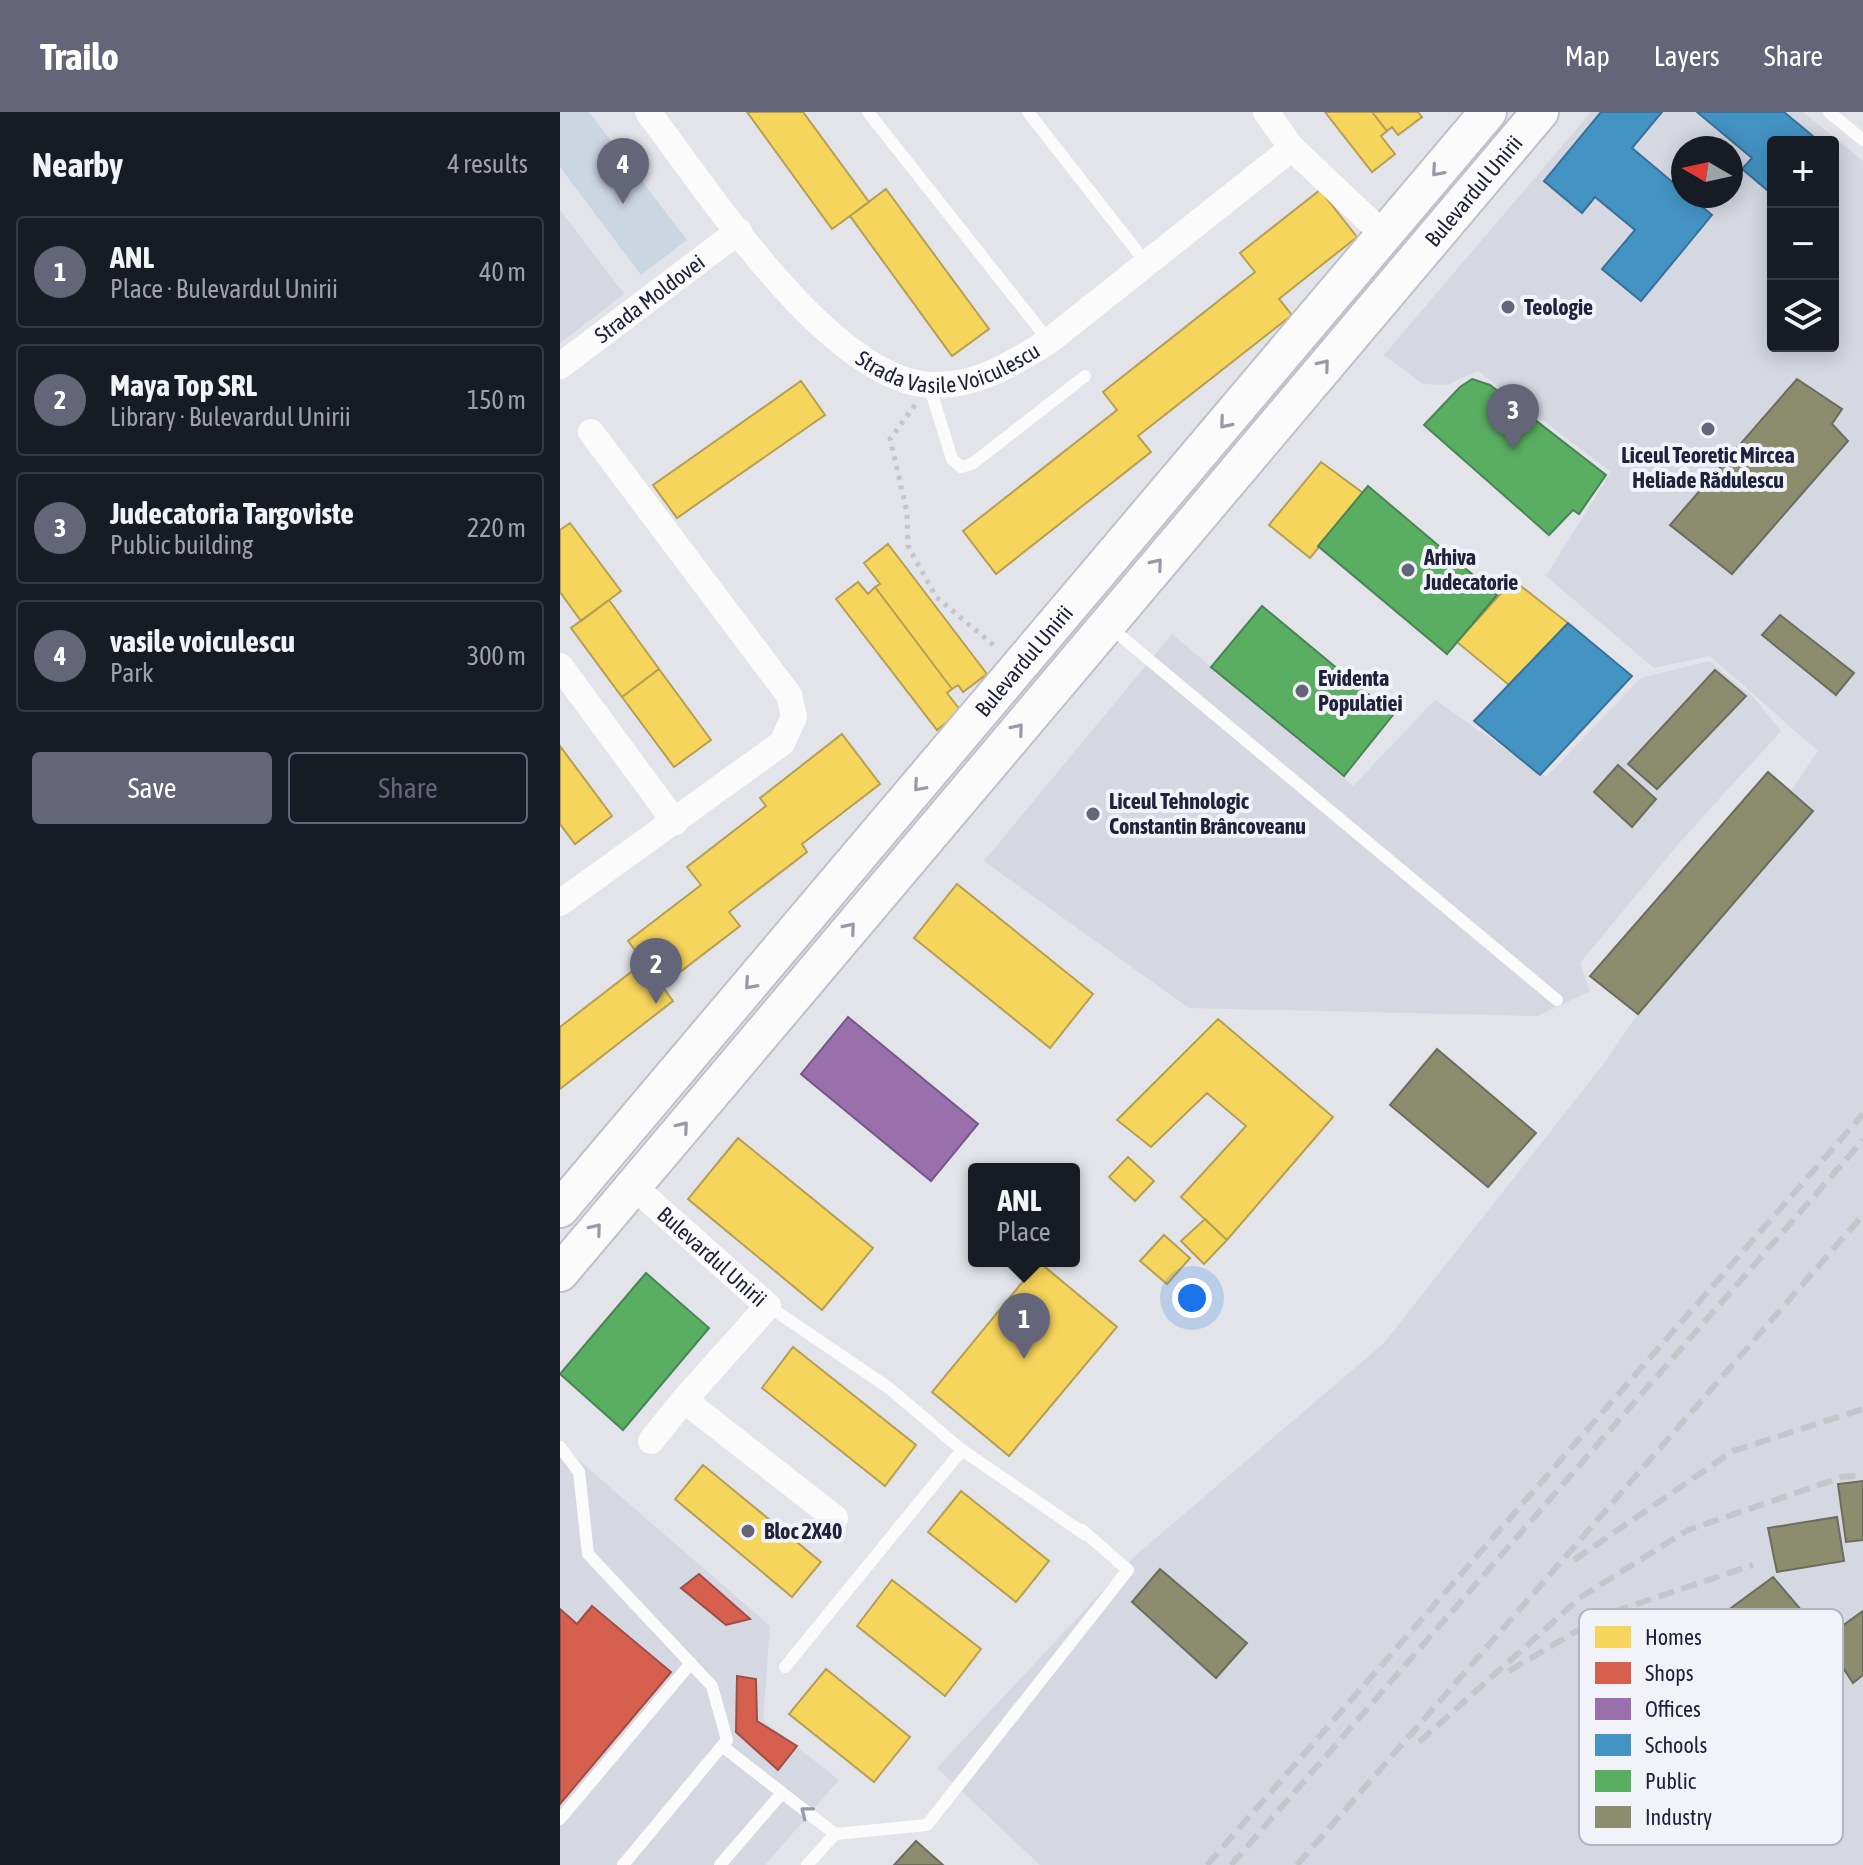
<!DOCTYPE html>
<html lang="en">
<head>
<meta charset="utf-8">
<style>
	body { margin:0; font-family:"Asap Condensed",sans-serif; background:#242831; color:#f1f3f6 }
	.controls { position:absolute; right:24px; top:24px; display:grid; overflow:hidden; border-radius:8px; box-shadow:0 4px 20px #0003 }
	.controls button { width:72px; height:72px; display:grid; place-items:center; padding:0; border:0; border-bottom:2px solid #363941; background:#171b24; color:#f1f3f6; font:40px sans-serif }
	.compass { position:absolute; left:1111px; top:24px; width:72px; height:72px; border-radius:50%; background:#171b24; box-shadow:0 4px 20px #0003; rotate:279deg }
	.you { position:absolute; left:632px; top:1186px; width:28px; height:28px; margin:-20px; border:6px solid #fff; border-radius:50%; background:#1a73e8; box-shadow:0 0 0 12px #1a73e833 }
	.badge { display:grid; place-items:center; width:52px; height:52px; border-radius:50%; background:#646579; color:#fff; font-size:26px; font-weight:700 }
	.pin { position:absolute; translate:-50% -66px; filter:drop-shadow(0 2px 4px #0008) }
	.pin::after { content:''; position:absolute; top:42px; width:28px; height:24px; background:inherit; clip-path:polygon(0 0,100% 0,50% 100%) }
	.popup { position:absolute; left:408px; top:1051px; width:112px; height:104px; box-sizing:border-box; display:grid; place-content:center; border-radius:8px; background:#171b24; filter:drop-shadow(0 2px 6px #0005); font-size:26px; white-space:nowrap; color:#9ea1a6 }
	.popup b { font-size:30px; color:#f1f3f6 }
	.popup::after { content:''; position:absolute; left:50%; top:100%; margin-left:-16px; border:16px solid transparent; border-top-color:#171b24 }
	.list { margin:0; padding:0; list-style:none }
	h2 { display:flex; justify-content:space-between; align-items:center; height:104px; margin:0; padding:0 32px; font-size:34px }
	h2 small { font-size:26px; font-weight:400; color:#9ea1a6 }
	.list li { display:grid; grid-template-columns:52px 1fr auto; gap:24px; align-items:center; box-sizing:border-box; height:112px; margin:0 16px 16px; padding:0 16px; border:2px solid #363941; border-radius:8px }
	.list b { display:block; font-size:30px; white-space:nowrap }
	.list p { margin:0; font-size:26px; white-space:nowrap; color:#9ea1a6 }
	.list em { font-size:26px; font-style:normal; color:#9ea1a6 }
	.actions { display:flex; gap:16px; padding:24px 32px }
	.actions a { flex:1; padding:18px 0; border:2px solid #646579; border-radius:8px; text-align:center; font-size:28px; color:#646579 }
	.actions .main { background:#646579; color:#fff }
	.icon { flex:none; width:44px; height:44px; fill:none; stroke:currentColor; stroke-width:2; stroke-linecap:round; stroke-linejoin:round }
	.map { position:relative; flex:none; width:1303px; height:1753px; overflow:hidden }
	header { display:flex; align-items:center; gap:48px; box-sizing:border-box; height:112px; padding:0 40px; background:#646579; color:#fff }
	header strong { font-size:38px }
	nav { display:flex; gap:44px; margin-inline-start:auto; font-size:28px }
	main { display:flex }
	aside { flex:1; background:#171b24 }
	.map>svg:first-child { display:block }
	.built { fill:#d5d7e1; fill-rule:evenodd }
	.green { fill:#cbd6e3 }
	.homes { fill:#f6d55c; stroke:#b69f53; stroke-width:2 }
	.shops { fill:#d6604d; stroke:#9f4d48; stroke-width:2 }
	.offices { fill:#9970ab; stroke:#75588a; stroke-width:2 }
	.schools { fill:#4393c3; stroke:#38719b; stroke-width:2 }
	.public { fill:#5aae61; stroke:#498456; stroke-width:2 }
	.industry { fill:#8c8c6e; stroke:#6c6c5f; stroke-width:2 }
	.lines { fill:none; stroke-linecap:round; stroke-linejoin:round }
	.secondary-casing { stroke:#bfc0c9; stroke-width:40 }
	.path { stroke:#c4c5cd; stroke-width:5; stroke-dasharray:4 6; stroke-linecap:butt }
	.lane { stroke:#fbfbfc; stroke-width:12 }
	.street { stroke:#fbfbfc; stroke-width:26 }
	.secondary { stroke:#fbfbfc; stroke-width:36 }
	.rail { stroke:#c6c6ca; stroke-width:6; stroke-dasharray:16 8; stroke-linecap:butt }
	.oneway { stroke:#9899a6 }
	.poi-dot { fill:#646579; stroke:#f1f3f8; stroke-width:3 }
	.labels { text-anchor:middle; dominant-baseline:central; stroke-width:8; stroke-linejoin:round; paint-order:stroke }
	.street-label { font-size:22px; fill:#20213d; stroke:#f1f3f8 }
	.poi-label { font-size:22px; font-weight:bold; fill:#20213d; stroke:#f1f3f8; text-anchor:start }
	.key { fill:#f1f3f8; stroke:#b2b4c0; stroke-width:2 }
	.key-label { font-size:22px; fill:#20213d }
</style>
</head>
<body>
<header>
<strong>Trailo</strong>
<nav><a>Map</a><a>Layers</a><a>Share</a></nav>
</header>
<main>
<aside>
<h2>Nearby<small>4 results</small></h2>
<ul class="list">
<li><span class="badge">1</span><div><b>ANL</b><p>Place · Bulevardul Unirii</p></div><em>40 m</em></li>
<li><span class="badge">2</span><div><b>Maya Top SRL</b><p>Library · Bulevardul Unirii</p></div><em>150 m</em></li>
<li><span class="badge">3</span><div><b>Judecatoria Targoviste</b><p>Public building</p></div><em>220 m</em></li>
<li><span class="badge">4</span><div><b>vasile voiculescu</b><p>Park</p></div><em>300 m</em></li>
</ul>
<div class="actions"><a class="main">Save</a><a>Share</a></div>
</aside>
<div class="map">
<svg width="1303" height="1753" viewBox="0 0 1303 1753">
	<rect width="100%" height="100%" fill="#e3e4e9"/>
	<!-- built -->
	<path class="built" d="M 1031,0 L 1243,0 L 1303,49 L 1303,1753 L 480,1753 L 377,1656 L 574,1445 L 824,1231 L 1042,954 L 1258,639 L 1150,544 L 1094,556 L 986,464 L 1051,360 L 918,259 L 887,273 L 863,272 L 824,243 ZM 1213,30 L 1273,30 L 1273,234 L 1213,234 ZM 1123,36 L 1171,36 L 1171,84 L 1123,84 Z
		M 0,98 L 64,182 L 0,231 Z
		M 612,522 L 793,674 L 875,588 L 986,665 L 1081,566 L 1149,549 L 1193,585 L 1221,619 L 1120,730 L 1020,851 L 1030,879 L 978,904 L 629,896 L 424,749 Z
		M 7,1338 L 210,1514 L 203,1608 L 279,1668 L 205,1753 L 0,1753 L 0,1346 Z"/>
	<!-- green -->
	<path class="green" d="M 0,0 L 29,0 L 127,128 L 81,163 L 0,55 Z"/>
	<!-- homes -->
	<path class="homes" d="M 187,0 L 243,0 L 309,90 L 272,117 Z
		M 765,0 L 812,0 L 827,19 L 821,24 L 835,42 L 812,60 Z
		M 812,0 L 858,0 L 862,5 L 838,23 L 832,15 L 827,19 Z
		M 326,77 L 429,217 L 392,244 L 290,104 Z
		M 760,78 L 797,125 L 719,187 L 732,203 L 578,324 L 591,340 L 436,462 L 403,419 L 557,298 L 543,280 L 695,160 L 680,141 Z
		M 241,269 L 265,303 L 117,406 L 93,373 Z
		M 761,350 L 803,381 L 750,446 L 709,413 Z
		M 10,411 L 61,479 L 21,509 L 0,480 L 0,418 Z
		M 328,432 L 427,562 L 403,580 L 398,573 L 392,577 L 315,475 L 320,472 L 304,451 Z
		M 953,468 L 1008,511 L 949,573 L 897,530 Z
		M 298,470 L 308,482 L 315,475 L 392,577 L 387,581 L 401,599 L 377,618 L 276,487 Z
		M 49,488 L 99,557 L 62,585 L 11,516 Z
		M 99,557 L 151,628 L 114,655 L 62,585 Z
		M 282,622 L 320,672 L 242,732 L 247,740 L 169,800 L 180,814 L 102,874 L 113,889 L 0,977 L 0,915 L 84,850 L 68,829 L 141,773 L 127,755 L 206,694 L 200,686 Z
		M 0,634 L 52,704 L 15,732 L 0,712 Z
		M 397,772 L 533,882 L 490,936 L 354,826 Z
		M 658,907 L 773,1005 L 667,1128 L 621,1085 L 686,1014 L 647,981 L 591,1035 L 557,1008 Z
		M 178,1026 L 313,1136 L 262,1198 L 128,1087 Z
		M 568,1045 L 594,1069 L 575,1089 L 549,1065 Z
		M 645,1107 L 667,1128 L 644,1152 L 621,1129 Z
		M 604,1123 L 630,1146 L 607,1172 L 580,1149 Z
		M 479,1150 L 557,1215 L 449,1344 L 372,1280 Z
		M 233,1235 L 356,1333 L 325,1374 L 202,1276 Z
		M 143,1353 L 261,1450 L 232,1485 L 115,1387 Z
		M 401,1379 L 489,1449 L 456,1490 L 368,1420 Z
		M 332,1468 L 421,1537 L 385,1584 L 297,1514 Z
		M 266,1557 L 350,1625 L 314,1670 L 229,1602 Z"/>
	<!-- shops -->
	<path class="shops" d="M 139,1462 L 190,1507 L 166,1513 L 121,1476 Z
		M 32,1494 L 111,1560 L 0,1692 L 0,1497 L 17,1512 Z
		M 177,1564 L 196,1567 L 197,1609 L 237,1634 L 218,1658 L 176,1620 Z"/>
	<!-- offices -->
	<path class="offices" d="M 288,905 L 418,1012 L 371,1069 L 241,962 Z"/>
	<!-- schools -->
	<path class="schools" d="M 1041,0 L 1102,0 L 1072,36 L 1123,79 L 1123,84 L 1129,84 L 1152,103 L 1081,189 L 1042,157 L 1075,118 L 1035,85 L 1022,101 L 984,69 Z
		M 1137,0 L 1224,0 L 1260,30 L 1213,30 L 1213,83 L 1182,57 L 1192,46 Z
		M 1008,511 L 1072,564 L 980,663 L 914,609 Z"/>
	<!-- public -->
	<path class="public" d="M 912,267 L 930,273 L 1046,363 L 1019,402 L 1013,398 L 989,423 L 864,313 L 900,275 Z
		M 808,374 L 937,483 L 887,542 L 758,434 Z
		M 702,494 L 833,603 L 784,664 L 651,555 Z
		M 86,1161 L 149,1216 L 63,1318 L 0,1262 Z"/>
	<!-- industry -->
	<path class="industry" d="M 1237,267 L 1282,297 L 1272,312 L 1288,329 L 1172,462 L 1110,413 Z
		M 1220,503 L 1294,561 L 1276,583 L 1202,523 Z
		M 1155,558 L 1186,584 L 1097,677 L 1068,652 Z
		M 1058,653 L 1096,687 L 1072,715 L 1034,680 Z
		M 1208,660 L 1253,699 L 1078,902 L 1030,864 Z
		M 877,937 L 976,1021 L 928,1075 L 830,993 Z
		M 1303,1369 L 1303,1428 L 1286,1430 L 1278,1372 Z
		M 1277,1405 L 1284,1449 L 1217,1460 L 1208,1416 Z
		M 600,1457 L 687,1531 L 656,1566 L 572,1490 Z
		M 1213,1465 L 1248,1506 L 1204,1540 L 1228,1575 L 1173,1613 L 1141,1569 L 1196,1529 L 1189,1520 L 1166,1534 L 1152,1510 Z
		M 1303,1499 L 1303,1563 L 1293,1571 L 1264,1527 Z
		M 1248,1506 L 1274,1542 L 1228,1575 L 1204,1540 Z
		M 356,1729 L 383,1753 L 334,1753 Z"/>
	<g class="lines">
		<!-- secondary casing -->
		<g class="secondary-casing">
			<g id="secondary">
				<path id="s4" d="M 0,1097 L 928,0"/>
				<path id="s5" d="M 0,1161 L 980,0"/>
			</g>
		</g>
		<!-- path -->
		<path class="path" d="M 355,293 L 330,327 L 347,400 L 348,434 L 376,485 L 437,536"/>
		<!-- lane -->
		<path class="lane" d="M 308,0 L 489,229
			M 468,0 L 587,152
			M 1269,0 L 1303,28
			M 369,273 L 392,347 L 401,355 L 412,352 L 525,264
			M 551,516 L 997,888
			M 208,1194 L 329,1276 L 402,1338 L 526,1423
			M 0,1335 L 19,1360 L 28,1442 L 152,1574 L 167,1628 L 63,1753
			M 225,1555 L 402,1338
			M 162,1634 L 275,1722 L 247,1753
			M 0,1707 L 131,1551
			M 275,1722 L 367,1713 L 568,1458 L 522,1418
			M 160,1753 L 222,1681"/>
		<!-- street -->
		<g class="street">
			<path id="s1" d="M 88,0 C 147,77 269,268 371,273 C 416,275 452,252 489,229 L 732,36"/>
			<path d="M 706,0 L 732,36 L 823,122"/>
			<path id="s2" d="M 0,254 L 179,119"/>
			<path d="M 0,554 L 115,710"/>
			<path d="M 0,791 L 222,631 L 234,605 L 229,583 L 31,320"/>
			<path id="s3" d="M 73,1074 L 208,1194 L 124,1288 L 275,1406"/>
			<path d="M 91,1329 L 124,1288"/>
		</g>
		<!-- secondary -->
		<use href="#secondary" class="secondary"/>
		<!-- rail -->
		<path class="rail" d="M 1014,1448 L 1173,1339 L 1303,1297
			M 949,1559 L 1044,1503 L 1193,1453
			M 859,1630 L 1021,1485 L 1128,1418 L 1282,1365 L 1303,1363
			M 647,1753 L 1303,1002
			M 671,1753 L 1303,1028
			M 737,1753 L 1303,1103"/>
	</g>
	<!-- one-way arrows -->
	<defs><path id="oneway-chevron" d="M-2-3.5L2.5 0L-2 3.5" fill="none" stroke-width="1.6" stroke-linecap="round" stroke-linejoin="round" transform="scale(2)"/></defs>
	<g class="oneway">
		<use href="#oneway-chevron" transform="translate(877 59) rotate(131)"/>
		<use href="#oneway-chevron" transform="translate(764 253) rotate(-50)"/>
		<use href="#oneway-chevron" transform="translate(665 311) rotate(130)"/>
		<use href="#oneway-chevron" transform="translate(597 452) rotate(-50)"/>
		<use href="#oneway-chevron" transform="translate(458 617) rotate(-50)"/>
		<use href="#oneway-chevron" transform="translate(359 674) rotate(131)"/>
		<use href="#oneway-chevron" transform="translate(290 816) rotate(-50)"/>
		<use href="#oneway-chevron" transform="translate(190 872) rotate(131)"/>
		<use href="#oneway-chevron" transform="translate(123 1015) rotate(-50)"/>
		<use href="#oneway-chevron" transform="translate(36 1117) rotate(-50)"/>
		<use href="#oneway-chevron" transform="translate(246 1700) rotate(-142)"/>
	</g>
	<!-- markers -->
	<g class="poi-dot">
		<circle cx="948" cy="195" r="8"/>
		<circle cx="1148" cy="317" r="8"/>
		<circle cx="848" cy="458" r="8"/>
		<circle cx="742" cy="579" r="8"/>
		<circle cx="533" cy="702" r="8"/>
		<circle cx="188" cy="1419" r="8"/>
	</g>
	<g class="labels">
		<!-- street labels -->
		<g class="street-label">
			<text stroke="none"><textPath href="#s5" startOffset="1416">Bulevardul Unirii</textPath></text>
			<text stroke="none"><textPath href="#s2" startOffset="112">Strada Moldovei</textPath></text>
			<text stroke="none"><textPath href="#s1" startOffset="420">Strada Vasile Voiculescu</textPath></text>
			<text stroke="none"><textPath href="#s4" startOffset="718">Bulevardul Unirii</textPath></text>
			<text stroke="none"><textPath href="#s3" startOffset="106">Bulevardul Unirii</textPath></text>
		</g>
		<!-- poi labels -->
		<g class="poi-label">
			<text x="964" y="195">Teologie</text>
			<text x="1148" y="343" text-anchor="middle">Liceul Teoretic Mircea<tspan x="1148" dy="25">Heliade Rădulescu</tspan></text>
			<text x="864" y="445">Arhiva<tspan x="864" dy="25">Judecatorie</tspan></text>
			<text x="758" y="566">Evidenta<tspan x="758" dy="25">Populatiei</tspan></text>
			<text x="549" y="689">Liceul Tehnologic<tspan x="549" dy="25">Constantin Brâncoveanu</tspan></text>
			<text x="204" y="1419">Bloc 2X40</text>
		</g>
	</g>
	<!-- legend -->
	<rect x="1019" y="1497" width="264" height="236" rx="12" class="key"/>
	<rect x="1035" y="1514" width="36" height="22" fill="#f6d55c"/>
	<rect x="1035" y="1550" width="36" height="22" fill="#d6604d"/>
	<rect x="1035" y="1586" width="36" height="22" fill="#9970ab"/>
	<rect x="1035" y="1622" width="36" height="22" fill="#4393c3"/>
	<rect x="1035" y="1658" width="36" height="22" fill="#5aae61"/>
	<rect x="1035" y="1694" width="36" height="22" fill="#8c8c6e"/>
	<g class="key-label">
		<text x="1085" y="1533">Homes</text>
		<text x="1085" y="1569">Shops</text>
		<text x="1085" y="1605">Offices</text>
		<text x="1085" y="1641">Schools</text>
		<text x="1085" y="1677">Public</text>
		<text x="1085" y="1713">Industry</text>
	</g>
</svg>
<div class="controls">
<button>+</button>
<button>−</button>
<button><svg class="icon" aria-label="layers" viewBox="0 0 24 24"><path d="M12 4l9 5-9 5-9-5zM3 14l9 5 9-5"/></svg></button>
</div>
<svg class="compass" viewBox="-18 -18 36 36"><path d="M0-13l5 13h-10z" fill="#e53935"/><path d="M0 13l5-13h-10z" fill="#9ea1a6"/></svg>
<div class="you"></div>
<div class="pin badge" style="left:464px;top:1247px">1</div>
<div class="popup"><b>ANL</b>Place</div>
<div class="pin badge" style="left:96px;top:892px">2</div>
<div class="pin badge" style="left:953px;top:338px">3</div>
<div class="pin badge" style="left:63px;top:92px">4</div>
</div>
</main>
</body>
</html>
